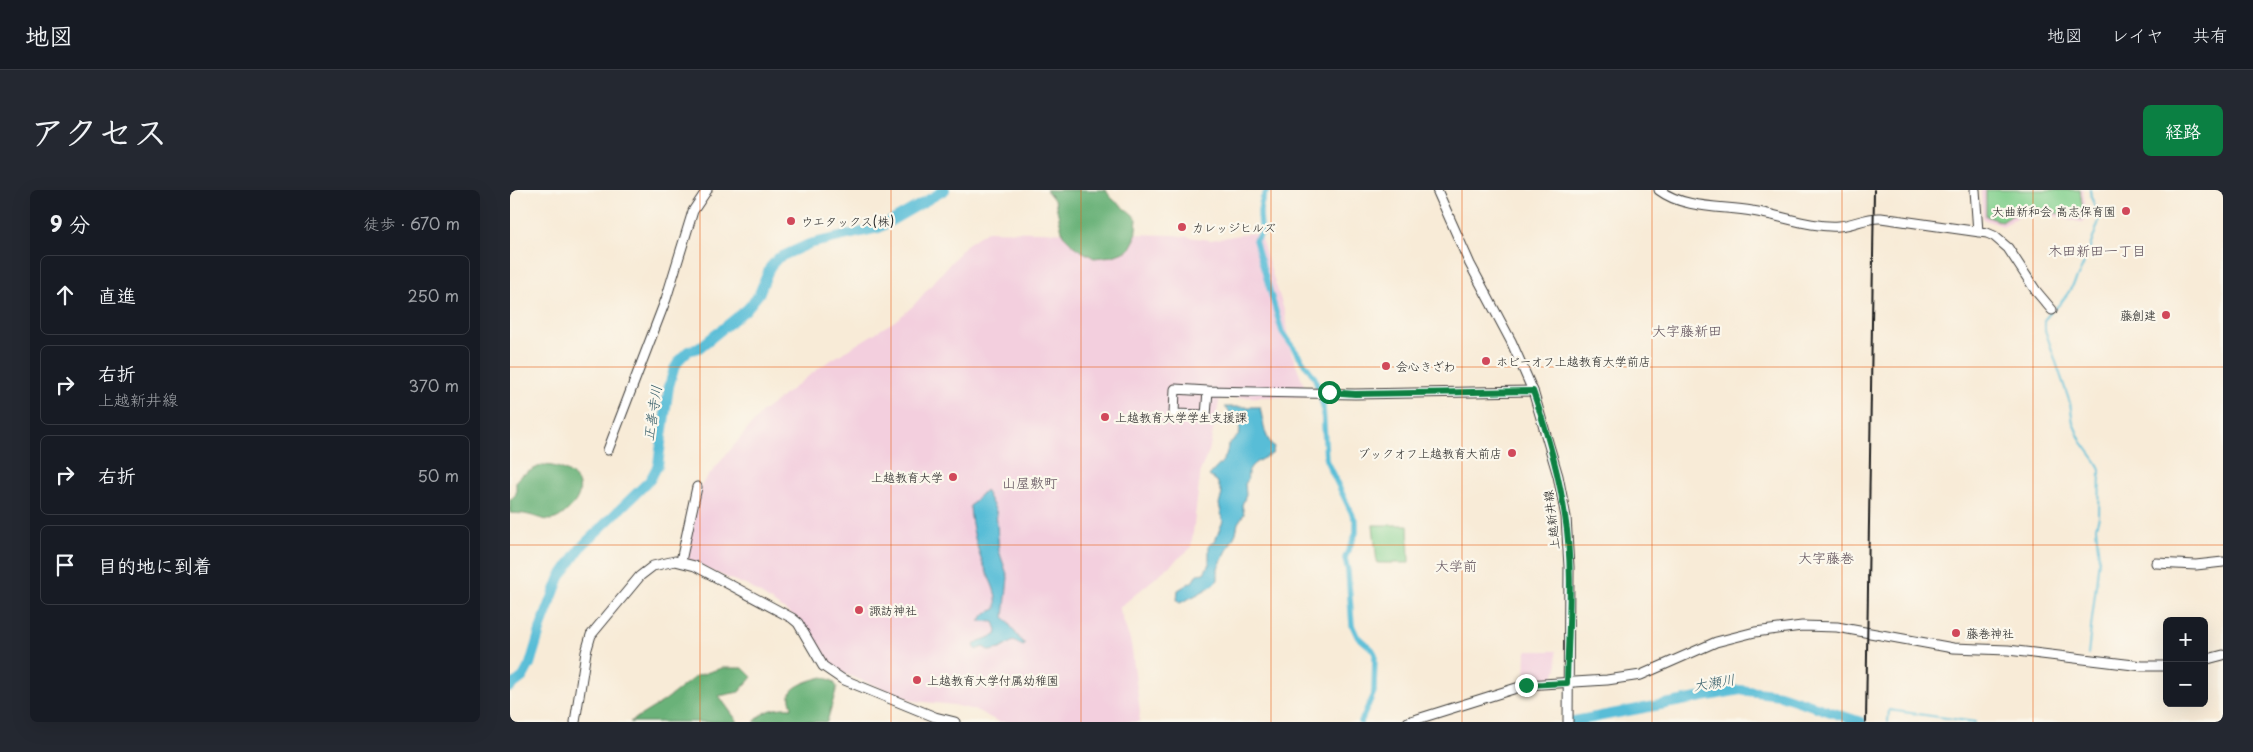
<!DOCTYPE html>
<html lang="ja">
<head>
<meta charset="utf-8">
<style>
	body { margin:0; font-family:"Playpen Sans","Klee One",sans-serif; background:#242831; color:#f1f3f6 }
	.controls { position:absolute; right:15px; bottom:15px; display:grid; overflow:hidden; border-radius:8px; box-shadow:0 5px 20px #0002 }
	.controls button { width:45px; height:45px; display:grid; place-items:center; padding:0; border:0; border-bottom:1px solid #363941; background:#171b24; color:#f1f3f6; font:25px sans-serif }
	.stop { position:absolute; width:15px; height:15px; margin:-11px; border:4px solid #0b8043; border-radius:50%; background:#fff }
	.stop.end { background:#0b8043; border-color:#fff; box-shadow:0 1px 5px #0008 }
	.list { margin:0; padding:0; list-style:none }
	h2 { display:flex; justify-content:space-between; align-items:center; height:65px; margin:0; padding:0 20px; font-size:21px }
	h2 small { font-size:16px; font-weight:400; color:#9ea1a6 }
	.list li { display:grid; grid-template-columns:32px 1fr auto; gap:15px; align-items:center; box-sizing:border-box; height:80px; margin:0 10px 10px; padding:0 10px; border:1px solid #363941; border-radius:8px }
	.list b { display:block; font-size:19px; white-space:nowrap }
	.list p { margin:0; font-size:16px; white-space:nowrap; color:#9ea1a6 }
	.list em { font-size:16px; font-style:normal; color:#9ea1a6 }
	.icon { flex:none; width:28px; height:28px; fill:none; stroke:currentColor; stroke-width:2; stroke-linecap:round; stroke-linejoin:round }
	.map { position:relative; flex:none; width:1713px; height:532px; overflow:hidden; border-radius:8px }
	header { display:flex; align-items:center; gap:30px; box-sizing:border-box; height:70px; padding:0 25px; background:#171b24; border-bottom:1px solid #363941 }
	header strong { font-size:24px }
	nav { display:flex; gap:28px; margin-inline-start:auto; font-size:18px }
	.intro { display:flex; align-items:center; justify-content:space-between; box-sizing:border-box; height:120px; padding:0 30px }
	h1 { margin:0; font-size:35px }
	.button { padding:12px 22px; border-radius:8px; background:#0b8043; color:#fff; font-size:18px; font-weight:700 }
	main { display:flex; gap:30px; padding:0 30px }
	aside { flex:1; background:#171b24; border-radius:8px; box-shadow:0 5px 20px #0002 }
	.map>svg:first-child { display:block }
	.built { fill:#f3cfde }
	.green { fill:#83d08e; stroke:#507655 }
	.forest { fill:#6ab279; stroke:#43674a }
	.water { fill:#59bdd7; stroke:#3a6c7a }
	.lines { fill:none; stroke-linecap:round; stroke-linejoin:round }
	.stream { stroke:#59bdd7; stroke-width:2 }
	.canal { stroke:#59bdd7; stroke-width:5.5 }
	.river { stroke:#59bdd7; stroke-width:10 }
	.secondary-casing { stroke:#3d3b38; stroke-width:11 }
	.primary-casing { stroke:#3d3b38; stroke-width:11 }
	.secondary { stroke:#fff; stroke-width:9 }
	.primary { stroke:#fff; stroke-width:9 }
	.rail { stroke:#1c1c1c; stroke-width:2 }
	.route { stroke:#0b8043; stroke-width:6 }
	.grid { fill:none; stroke:#e8590c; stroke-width:1; stroke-opacity:0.55 }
	.poi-dot { fill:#d1495b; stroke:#fbf7ec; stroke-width:2 }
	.labels { text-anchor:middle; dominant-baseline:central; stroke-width:4.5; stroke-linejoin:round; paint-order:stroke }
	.poi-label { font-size:12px; fill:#1c1c1c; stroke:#fbf7ec; text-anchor:start }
	.street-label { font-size:12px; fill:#1c1c1c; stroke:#fbf7ec }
	.neighbourhood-label { font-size:14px; fill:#5d4e59; stroke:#fbf7ec }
	.water-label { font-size:14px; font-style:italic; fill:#345c67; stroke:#fbf7ec }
</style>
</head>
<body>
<header>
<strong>地図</strong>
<nav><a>地図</a><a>レイヤ</a><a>共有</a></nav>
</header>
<div class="intro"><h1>アクセス</h1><a class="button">経路</a></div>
<main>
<aside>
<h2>9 分<small>徒歩 · 670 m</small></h2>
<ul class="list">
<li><svg class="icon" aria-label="ahead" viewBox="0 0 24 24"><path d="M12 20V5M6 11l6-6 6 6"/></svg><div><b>直進</b></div><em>250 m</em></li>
<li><svg class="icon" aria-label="right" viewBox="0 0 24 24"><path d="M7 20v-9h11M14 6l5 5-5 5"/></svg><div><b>右折</b><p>上越新井線</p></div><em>370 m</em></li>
<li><svg class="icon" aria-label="right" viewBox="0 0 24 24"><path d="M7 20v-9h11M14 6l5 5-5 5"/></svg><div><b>右折</b></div><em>50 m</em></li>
<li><svg class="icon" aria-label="arrive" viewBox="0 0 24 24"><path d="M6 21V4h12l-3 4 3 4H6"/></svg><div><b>目的地に到着</b></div></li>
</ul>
</aside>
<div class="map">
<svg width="1713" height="532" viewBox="0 0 1713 532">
	<rect width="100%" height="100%" fill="#fbf7ec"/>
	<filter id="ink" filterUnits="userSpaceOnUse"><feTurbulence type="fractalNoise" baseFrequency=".02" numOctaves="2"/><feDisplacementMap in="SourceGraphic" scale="10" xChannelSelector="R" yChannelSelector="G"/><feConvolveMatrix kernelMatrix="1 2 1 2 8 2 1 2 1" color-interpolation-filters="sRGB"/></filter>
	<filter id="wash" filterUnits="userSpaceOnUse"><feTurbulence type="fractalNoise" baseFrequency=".0096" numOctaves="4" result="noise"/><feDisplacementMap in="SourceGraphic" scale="20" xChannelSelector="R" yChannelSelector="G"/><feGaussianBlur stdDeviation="1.12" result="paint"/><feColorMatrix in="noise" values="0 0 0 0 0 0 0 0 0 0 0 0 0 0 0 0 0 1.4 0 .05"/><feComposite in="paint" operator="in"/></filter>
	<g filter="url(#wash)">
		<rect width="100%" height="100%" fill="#f8ebd7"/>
		<!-- built -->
		<path class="built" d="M 1471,0 L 1573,0 L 1576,20 L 1574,33 L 1518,20 L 1493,36 L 1473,29 Z
			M 477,41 L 664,45 L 701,50 L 741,43 L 750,46 L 775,123 L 778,153 L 798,206 L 710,208 L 699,261 L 691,279 L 681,358 L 609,418 L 621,453 L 630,521 L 629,532 L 489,532 L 468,521 L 444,515 L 405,511 L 325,480 L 306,462 L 287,428 L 240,397 L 199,380 L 177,368 L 190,296 L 252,222 L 313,175 L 388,129 L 404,115 L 456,55 Z
			M 1016,461 L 1046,461 L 1047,479 L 1043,486 L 1040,489 L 1015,493 Z"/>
		<!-- green -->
		<path class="green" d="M 1476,0 L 1570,0 L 1573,22 L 1572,29 L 1516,16 L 1492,32 L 1476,26 Z
			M 863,335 L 898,335 L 899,373 L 867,373 Z"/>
		<!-- forest -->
		<path class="forest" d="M 536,0 L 596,0 C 602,13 618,18 627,29 L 625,49 L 619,60 L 603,66 L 584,68 L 566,58 L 553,45 L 545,11 Z
			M 32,275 C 56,275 84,292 61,317 C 57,321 51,327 45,329 C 36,332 28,327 19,325 C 13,323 6,324 0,323 L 0,310 L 6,304 L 6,292 L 12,285 Z
			M 212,478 L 233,478 L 242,487 L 229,502 L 209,506 L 228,532 L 120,532 L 154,511 L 186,486 Z
			M 313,487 L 323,491 L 327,497 L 317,532 L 244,532 C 254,520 267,517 282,518 C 282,515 279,510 280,506 C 280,495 305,489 313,487 Z"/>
		<!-- water -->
		<path class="water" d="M 715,217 L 750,217 C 753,230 754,248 764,257 L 762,264 C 754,268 740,273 738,283 C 737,288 739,289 735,294 L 736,305 L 732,315 L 734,324 L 728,333 L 726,343 L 708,378 L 708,390 C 700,399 682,407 670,413 L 667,411 L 668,400 L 683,391 L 687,384 L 694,383 L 699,374 L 699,355 L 705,351 L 713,331 L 709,314 L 712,304 L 707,291 L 699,286 C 708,275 717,271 718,255 C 721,251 725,249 728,246 C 735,236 720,223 715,217 Z
			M 475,300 L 486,321 L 489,361 L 498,387 L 494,427 L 512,452 L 516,454 L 513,456 L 503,451 L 490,459 L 480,461 L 473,457 L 466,460 L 464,455 L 469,451 L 486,445 L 487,440 L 484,432 L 469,431 L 476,423 L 486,419 C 488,403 481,393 475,378 C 467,360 461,336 460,316 Z"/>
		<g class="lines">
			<!-- stream -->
			<path class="stream" d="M 1545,119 C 1569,95 1579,60 1590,28 L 1581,7 L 1580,0
				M 1541,122 L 1535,129 L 1535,140 L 1560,213 L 1563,233 L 1571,251 L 1587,273 L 1590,279 L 1589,327 L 1586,337 L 1589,369 L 1578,464
				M 1378,532 L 1379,520 L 1465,532"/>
			<!-- canal -->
			<path class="canal" d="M 758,0 C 747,12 750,29 752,43 L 745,50 L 772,142 L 805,188 L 813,216 L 816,270 L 846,332 L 846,343 L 835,368 L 838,381 L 842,435 L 847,446 L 862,459 L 865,464 L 864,502 L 851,532"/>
			<!-- river -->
			<path class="river" d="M 0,497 L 13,487 L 20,474 L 32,434 L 50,387 L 72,356 L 140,290 L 148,275 L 159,196 L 164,179 L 170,169 L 178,161 L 189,158 L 237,119 L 249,104 L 260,77 L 268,68 L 299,54 L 369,38 L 435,0
				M 1059,532 L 1230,500 L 1270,505 L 1351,532"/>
		</g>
	</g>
	<g filter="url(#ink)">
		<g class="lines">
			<!-- secondary casing -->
			<g class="secondary-casing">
				<path id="secondary" d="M 1149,0 C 1174,19 1212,16 1242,21 C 1270,25 1301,38 1329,36 C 1344,35 1356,27 1371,28 L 1477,43 L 1484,46 L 1498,58 L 1526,101 L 1542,120
					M 1465,0 L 1468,42
					M 698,201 L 665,199 L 664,224 L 696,225 L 698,201 L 845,204 L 1023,201
					M 98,260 L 156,109 L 183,21 L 197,0
					M 171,371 L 187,297
					M 1646,373 L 1686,375 L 1713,372
					M 1694,470 L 1713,465
					M 65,532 L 76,462 L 81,445 L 130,386 L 143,376 L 165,371 L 185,376 L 282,428 L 288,433 L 313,476 L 332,489 L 425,527 L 445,532
					M 898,532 L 1016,495 L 1097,490 L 1131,485 L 1206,452 L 1245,442 L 1292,436 L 1327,437 L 1443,458 L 1498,460 L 1632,476 L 1657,476"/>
			</g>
			<!-- primary casing -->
			<g class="primary-casing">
				<path id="primary" d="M 927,0 L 960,74 L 1001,151 L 1023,201 L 1048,286 L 1056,327 L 1059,377 L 1058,532"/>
			</g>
			<!-- secondary -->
			<use href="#secondary" class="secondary"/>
			<!-- primary -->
			<use href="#primary" class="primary"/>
			<!-- rail -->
			<path class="rail" d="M 1356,532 L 1364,0"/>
		</g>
	</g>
	<g class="lines" filter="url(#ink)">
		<!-- route -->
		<path class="route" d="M 819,202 L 845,204 L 1023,201 C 1037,242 1049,283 1055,326 C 1064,380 1058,439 1057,493 L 1016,495"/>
	</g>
	<!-- grid -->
	<path class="grid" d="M 190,0 L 190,532M 381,0 L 381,532M 571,0 L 571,532M 761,0 L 761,532M 952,0 L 952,532M 1142,0 L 1142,532M 1332,0 L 1332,532M 1523,0 L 1523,532M 0,177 L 1713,177M 0,355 L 1713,355"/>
	<!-- markers -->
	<g class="poi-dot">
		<circle cx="1616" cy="21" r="5"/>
		<circle cx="281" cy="31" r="5"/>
		<circle cx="672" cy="37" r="5"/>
		<circle cx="1656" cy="125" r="5"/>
		<circle cx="976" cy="171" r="5"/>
		<circle cx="876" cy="176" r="5"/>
		<circle cx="595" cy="227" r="5"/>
		<circle cx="1002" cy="263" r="5"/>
		<circle cx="443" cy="287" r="5"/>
		<circle cx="349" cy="420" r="5"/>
		<circle cx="1446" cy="443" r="5"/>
		<circle cx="407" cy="490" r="5"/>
	</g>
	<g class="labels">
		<!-- poi labels -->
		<g class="poi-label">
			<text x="1606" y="21" text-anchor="end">大曲新和会 高志保育園</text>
			<text x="291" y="31">ウエタックス(株)</text>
			<text x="682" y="37">カレッジヒルズ</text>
			<text x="1646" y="125" text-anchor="end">藤創建</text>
			<text x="986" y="171">ホビーオフ上越教育大学前店</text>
			<text x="886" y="176">会心きざわ</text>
			<text x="605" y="227">上越教育大学学生支援課</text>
			<text x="992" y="263" text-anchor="end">ブックオフ上越教育大前店</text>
			<text x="433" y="287" text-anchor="end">上越教育大学</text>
			<text x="359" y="420">諏訪神社</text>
			<text x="1456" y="443">藤巻神社</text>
			<text x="417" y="490">上越教育大学付属幼稚園</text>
		</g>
		<!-- street labels -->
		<g class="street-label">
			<text transform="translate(1041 330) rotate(-97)">上越新井線</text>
		</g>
		<!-- neighbourhood labels -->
		<g class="neighbourhood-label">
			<text x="1587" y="60">木田新田一丁目</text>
			<text x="1177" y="140">大字藤新田</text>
			<text x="520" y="292">山屋敷町</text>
			<text x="1316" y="367">大字藤巻</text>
			<text x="946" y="375">大学前</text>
		</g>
		<!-- water labels -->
		<g class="water-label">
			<text transform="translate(142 223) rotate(-81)">正善寺川</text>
			<text transform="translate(1204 492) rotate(-9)">大瀬川</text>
		</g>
	</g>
</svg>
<div class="controls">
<button>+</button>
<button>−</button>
</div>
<div class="stop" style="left:819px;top:202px"></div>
<div class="stop end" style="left:1016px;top:495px"></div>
</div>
</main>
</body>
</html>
